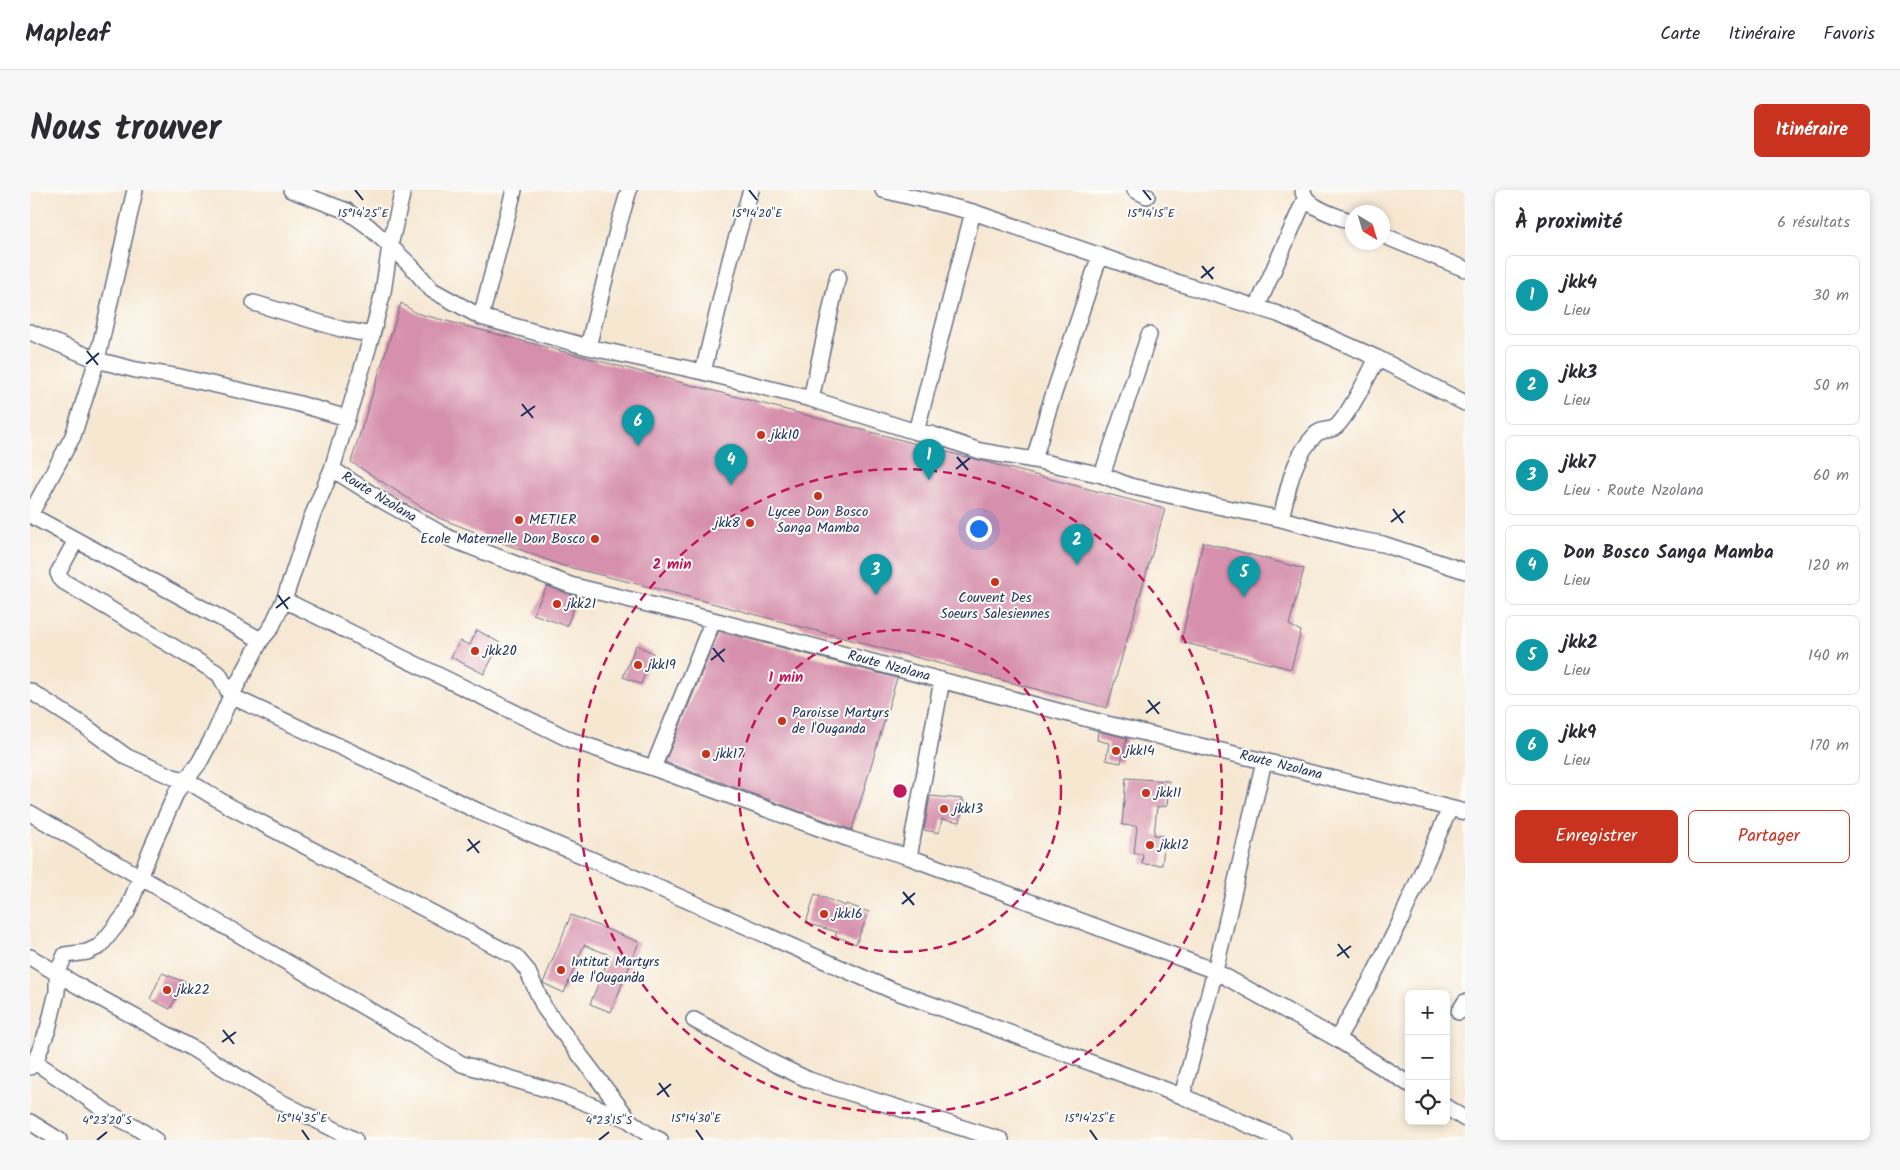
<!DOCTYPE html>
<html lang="fr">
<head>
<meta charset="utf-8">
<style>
	body { margin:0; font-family:Kalam,sans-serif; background:#f7f7f7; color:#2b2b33 }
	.controls { position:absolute; right:15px; bottom:15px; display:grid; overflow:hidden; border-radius:8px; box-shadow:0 2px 8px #0003 }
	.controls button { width:45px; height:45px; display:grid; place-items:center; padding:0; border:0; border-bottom:1px solid #e1e1e2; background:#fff; color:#2b2b33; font:25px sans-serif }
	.compass { position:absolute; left:1315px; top:15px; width:45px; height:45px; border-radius:50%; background:#fff; box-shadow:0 2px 8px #0003; rotate:142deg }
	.you { position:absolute; left:948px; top:338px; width:18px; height:18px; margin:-12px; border:4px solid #fff; border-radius:50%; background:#1a73e8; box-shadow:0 0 0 8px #1a73e833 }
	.badge { display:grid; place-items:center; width:32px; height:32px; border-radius:50%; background:#c8321e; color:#fff; font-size:16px; font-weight:700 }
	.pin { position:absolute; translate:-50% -41px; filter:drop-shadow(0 1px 2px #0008) }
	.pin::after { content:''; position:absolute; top:26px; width:18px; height:15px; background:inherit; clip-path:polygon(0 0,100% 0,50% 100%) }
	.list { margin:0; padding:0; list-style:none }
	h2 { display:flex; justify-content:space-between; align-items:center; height:65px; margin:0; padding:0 20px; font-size:21px }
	h2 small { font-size:16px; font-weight:400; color:#7c7c81 }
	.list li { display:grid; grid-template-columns:32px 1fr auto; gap:15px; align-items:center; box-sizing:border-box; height:80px; margin:0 10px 10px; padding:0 10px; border:1px solid #e1e1e2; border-radius:8px }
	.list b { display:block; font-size:19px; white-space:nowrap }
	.list p { margin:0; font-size:16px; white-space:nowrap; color:#7c7c81 }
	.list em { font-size:16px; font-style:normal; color:#7c7c81 }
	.actions { display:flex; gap:10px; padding:15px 20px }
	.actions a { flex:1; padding:11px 0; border:1px solid #c8321e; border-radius:8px; text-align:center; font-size:18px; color:#c8321e }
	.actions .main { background:#c8321e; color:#fff }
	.icon { flex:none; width:28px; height:28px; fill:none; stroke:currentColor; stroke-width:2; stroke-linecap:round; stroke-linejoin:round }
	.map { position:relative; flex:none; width:1435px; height:950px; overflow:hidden; border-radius:8px }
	header { display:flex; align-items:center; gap:30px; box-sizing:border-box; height:70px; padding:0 25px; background:#fff; border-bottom:1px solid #e1e1e2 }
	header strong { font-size:24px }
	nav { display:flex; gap:28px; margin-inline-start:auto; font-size:18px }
	.intro { display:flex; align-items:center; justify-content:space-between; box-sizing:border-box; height:120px; padding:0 30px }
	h1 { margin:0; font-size:35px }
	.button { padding:12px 22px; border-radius:8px; background:#c8321e; color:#fff; font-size:18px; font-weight:700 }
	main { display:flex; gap:30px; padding:0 30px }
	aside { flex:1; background:#fff; border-radius:8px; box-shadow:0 2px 8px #0003 }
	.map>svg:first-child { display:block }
	.building { fill:#d68fac }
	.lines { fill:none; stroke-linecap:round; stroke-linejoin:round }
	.street-casing { stroke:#686f86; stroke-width:18 }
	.street { stroke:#fff; stroke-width:15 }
	.ticks { fill:none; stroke:#1b2f5e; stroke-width:2 }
	.ring { fill:none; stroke:#c2185b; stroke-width:2.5; stroke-dasharray:9 6 }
	.poi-dot { fill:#c8321e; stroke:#fdfcf7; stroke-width:2 }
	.labels { text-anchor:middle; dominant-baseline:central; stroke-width:4; stroke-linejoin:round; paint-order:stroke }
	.poi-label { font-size:14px; fill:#1b2f5e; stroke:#fdfcf7; text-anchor:start }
	.street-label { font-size:14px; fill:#1b2f5e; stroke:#fdfcf7 }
	.ticks-label { font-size:12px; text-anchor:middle; fill:#1b2f5e; stroke:#fdfcf7; stroke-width:4; stroke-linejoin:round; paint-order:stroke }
	.centre { fill:#c2185b; stroke:#fdfcf7; stroke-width:2.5 }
	.ring-label { font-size:15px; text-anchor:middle; font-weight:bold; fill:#c2185b; stroke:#fdfcf7; stroke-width:4; stroke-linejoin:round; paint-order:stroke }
</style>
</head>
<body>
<header>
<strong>Mapleaf</strong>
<nav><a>Carte</a><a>Itinéraire</a><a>Favoris</a></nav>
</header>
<div class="intro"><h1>Nous trouver</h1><a class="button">Itinéraire</a></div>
<main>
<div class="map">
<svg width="1435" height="950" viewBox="0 0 1435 950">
	<rect width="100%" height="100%" fill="#fdfcf7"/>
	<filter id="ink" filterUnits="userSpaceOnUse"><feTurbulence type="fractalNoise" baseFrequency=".02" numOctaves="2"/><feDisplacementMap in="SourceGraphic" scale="10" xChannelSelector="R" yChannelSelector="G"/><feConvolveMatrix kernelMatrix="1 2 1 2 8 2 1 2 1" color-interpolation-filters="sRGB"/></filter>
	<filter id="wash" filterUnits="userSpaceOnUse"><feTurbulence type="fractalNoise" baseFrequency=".0096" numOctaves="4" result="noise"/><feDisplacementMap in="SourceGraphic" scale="20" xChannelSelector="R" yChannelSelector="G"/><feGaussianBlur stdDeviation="1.12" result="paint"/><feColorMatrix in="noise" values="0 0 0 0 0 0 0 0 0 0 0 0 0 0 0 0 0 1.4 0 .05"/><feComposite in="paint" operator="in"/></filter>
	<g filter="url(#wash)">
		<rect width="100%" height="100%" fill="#f6e7d1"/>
		<g id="blocks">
			<!-- building -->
			<path class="building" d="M 371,113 L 386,123 L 1135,319 L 1077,518 L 640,402 L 530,375 L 409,328 L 321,272 Z
				M 1173,352 L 1274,379 L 1259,435 L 1271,441 L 1261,479 L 1151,452 Z
				M 517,396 L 548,407 L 537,436 L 503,424 Z
				M 447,440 L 470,453 L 454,484 L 421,467 L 430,451 L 440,455 Z
				M 689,441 L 867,488 L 822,640 L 635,572 Z
				M 606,455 L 623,463 L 611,494 L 593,487 Z
				M 1068,541 L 1097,548 L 1091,573 L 1076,570 L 1079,553 L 1067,550 Z
				M 1096,588 L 1139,591 L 1137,616 L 1127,617 L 1124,645 L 1135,646 L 1132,675 L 1112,674 L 1113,664 L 1104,664 L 1107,636 L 1092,635 Z
				M 900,606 L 933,609 L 930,632 L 912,629 L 909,643 L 894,640 Z
				M 785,704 L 815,716 L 816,714 L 839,722 L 826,754 L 805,746 L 807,742 L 776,733 Z
				M 541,725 L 609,752 L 581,822 L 560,814 L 580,765 L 554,755 L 534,803 L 513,793 Z
				M 132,783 L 155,792 L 140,819 L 120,809 Z"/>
		</g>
	</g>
	<g filter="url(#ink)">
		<use href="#blocks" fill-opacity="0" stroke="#686f86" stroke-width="1"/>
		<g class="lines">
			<!-- street casing -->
			<g class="street-casing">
				<path id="street" d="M 261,0 L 317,21 L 338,36 L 360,56 L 382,77 L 402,100 L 451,127 L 558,157 L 673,182 L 781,209 L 886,242 L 901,244 L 950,261 L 1004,270 L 1072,285 L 1100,296 L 1187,316 L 1251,329 L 1325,349 L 1353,354 L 1435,381
					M 853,0 L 943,22 L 1146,92 L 1248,124 L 1347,168 L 1435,213
					M 1105,0 L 1117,6
					M 1273,1 C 1275,18 1308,26 1322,32
					M 1352,45 L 1435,79
					M 224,113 L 311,139 L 342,145
					M 1227,117 L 1275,9
					M 451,127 L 484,0
					M 0,142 L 67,170 L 106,180 L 150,187 L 266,213 L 317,228
					M 558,157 L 588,37 L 599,0
					M 673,182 L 701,66 L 721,0
					M 781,209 L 808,86
					M 886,242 L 943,22
					M 1004,270 L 1018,221 L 1070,65
					M 302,279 L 353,311 L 421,349 L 540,395 L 683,430 L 1077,534 L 1234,571 L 1435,622
					M 1072,285 L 1119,145
					M 0,325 L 43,246 L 67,170 L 105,0
					M 0,325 L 231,450
					M 1251,329 C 1258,298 1263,267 1286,244 C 1292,239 1298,241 1304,238 C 1315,232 1341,181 1347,168
					M 46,350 L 28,383 L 31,390 L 189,484 L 201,506 L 450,622 L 638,702 L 859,799 L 1152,906 L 1253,950
					M 254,410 L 541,550 L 623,578 L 822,650 L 879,667 L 1185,781 L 1307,849 L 1379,894
					M 0,501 L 52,534 L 97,567 L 143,587 L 156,590 L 199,616 L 486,767 L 497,780 L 515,819 L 600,931 L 619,945 L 630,950
					M 623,578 L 683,430
					M 0,623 L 432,874 L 533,904 L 599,930
					M 879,667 L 912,490
					M 0,767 L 50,797 L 160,857 L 241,907 L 325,950
					M 1429,822 L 1435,812
					M 664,830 L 745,874 L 779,890 L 971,950
					M 1307,849 L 1342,788 L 1369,734 L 1420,618
					M 5,872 L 38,894 L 78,923 L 104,936 L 125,950
					M 0,877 L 5,872 L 18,839 L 27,802 L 27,784 L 35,765 L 57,762 L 70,756 L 97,722 L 121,659 L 147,601 L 169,573 L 184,545 L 201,506 L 231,450 L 241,438 L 254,410 L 281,329 L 302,279 L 342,145 L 353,102 L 360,56 L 373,0
					M 1152,906 L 1185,781 L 1234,571
					M 1416,917 L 1435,929
					M 0,932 L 29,950"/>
			</g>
			<!-- street -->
			<use href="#street" class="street"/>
		</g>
	</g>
	<!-- ticks -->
	<path class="ticks" d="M 325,0 L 333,10M 719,0 L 727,10M 1113,0 L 1121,10M 1172,76 L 1183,89M 1171,88 L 1184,77M 57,161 L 68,175M 56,174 L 69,163M 492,214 L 503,228M 491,226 L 505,216M 927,267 L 938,280M 926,279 L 940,268M 1363,319 L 1373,333M 1361,332 L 1375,321M 248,405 L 258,419M 246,418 L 260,407M 683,458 L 694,472M 681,470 L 695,459M 1118,510 L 1129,524M 1116,523 L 1130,512M 438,649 L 449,663M 437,661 L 450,651M 873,702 L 884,715M 872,714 L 885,703M 1308,754 L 1319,768M 1307,766 L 1321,756M 193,840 L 204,854M 192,852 L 206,842M 629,893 L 639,907M 627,905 L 641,894M 272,940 L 279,950M 666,940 L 673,950M 1060,940 L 1067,950M 67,950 L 77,942M 569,950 L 579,942"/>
	<!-- distance rings -->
	<g class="ring">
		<circle cx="870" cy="601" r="161"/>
		<circle cx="870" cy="601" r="322"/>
	</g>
	<!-- markers -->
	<g class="poi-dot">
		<circle cx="731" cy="245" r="5"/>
		<circle cx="788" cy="306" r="5"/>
		<circle cx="489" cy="330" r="5"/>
		<circle cx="720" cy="333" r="5"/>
		<circle cx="565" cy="349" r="5"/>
		<circle cx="965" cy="392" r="5"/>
		<circle cx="527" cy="414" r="5"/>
		<circle cx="445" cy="461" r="5"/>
		<circle cx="608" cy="475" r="5"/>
		<circle cx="752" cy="531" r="5"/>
		<circle cx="1086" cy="561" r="5"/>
		<circle cx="676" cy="564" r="5"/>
		<circle cx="1116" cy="603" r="5"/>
		<circle cx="914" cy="619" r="5"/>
		<circle cx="1120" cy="655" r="5"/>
		<circle cx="794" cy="724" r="5"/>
		<circle cx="531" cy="780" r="5"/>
		<circle cx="137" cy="800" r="5"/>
	</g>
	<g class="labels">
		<!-- poi labels -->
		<g class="poi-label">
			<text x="741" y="245">jkk10</text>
			<text x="788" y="322" text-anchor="middle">Lycee Don Bosco<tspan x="788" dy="16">Sanga Mamba</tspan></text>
			<text x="499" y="330">METIER</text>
			<text x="710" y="333" text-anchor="end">jkk8</text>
			<text x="555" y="349" text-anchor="end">Ecole Maternelle Don Bosco</text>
			<text x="965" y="408" text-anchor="middle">Couvent Des<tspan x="965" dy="16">Soeurs Salesiennes</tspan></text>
			<text x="537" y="414">jkk21</text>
			<text x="455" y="461">jkk20</text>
			<text x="618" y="475">jkk19</text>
			<text x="762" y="523">Paroisse Martyrs<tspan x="762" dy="16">de l'Ouganda</tspan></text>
			<text x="1096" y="561">jkk14</text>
			<text x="686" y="564">jkk17</text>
			<text x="1126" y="603">jkk11</text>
			<text x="924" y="619">jkk13</text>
			<text x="1130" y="655">jkk12</text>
			<text x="804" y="724">jkk16</text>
			<text x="541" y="772">Intitut Martyrs<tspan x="541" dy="16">de l'Ouganda</tspan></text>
			<text x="147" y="800">jkk22</text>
		</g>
		<!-- street labels -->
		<g class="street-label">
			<text transform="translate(349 307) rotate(31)">Route Nzolana</text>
			<text transform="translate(859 476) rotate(15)">Route Nzolana</text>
			<text transform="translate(1251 575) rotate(14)">Route Nzolana</text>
		</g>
	</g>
	<g class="ticks-label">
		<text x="333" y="27">15°14'25"E</text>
		<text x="727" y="27">15°14'20"E</text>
		<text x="1121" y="27">15°14'15"E</text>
		<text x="272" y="932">15°14'35"E</text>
		<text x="666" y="932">15°14'30"E</text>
		<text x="1060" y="932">15°14'25"E</text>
		<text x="77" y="934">4°23'20"S</text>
		<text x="579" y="934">4°23'15"S</text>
	</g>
	<circle cx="870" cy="601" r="8" class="centre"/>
	<g class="ring-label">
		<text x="642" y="379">2 min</text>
		<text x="756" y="492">1 min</text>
	</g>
</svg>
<div class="controls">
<button>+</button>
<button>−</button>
<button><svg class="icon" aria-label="locate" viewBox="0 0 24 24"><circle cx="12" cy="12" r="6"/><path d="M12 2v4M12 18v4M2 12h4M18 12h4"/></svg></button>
</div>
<svg class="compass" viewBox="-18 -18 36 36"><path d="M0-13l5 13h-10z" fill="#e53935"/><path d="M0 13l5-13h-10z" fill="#7c7c81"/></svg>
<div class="you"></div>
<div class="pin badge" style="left:899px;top:290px;background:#0f9aa8">1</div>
<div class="pin badge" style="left:1047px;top:375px;background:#0f9aa8">2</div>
<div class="pin badge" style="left:846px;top:405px;background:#0f9aa8">3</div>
<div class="pin badge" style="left:701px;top:295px;background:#0f9aa8">4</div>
<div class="pin badge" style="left:1214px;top:407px;background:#0f9aa8">5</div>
<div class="pin badge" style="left:608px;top:256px;background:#0f9aa8">6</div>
</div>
<aside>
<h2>À proximité<small>6 résultats</small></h2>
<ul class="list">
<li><span class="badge" style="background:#0f9aa8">1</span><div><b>jkk4</b><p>Lieu</p></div><em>30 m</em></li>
<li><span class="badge" style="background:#0f9aa8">2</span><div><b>jkk3</b><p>Lieu</p></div><em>50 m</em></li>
<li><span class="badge" style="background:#0f9aa8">3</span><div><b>jkk7</b><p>Lieu · Route Nzolana</p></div><em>60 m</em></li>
<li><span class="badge" style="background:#0f9aa8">4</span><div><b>Don Bosco Sanga Mamba</b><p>Lieu</p></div><em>120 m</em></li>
<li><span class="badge" style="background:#0f9aa8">5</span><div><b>jkk2</b><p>Lieu</p></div><em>140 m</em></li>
<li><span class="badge" style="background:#0f9aa8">6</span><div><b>jkk9</b><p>Lieu</p></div><em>170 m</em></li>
</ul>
<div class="actions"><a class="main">Enregistrer</a><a>Partager</a></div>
</aside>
</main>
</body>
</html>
